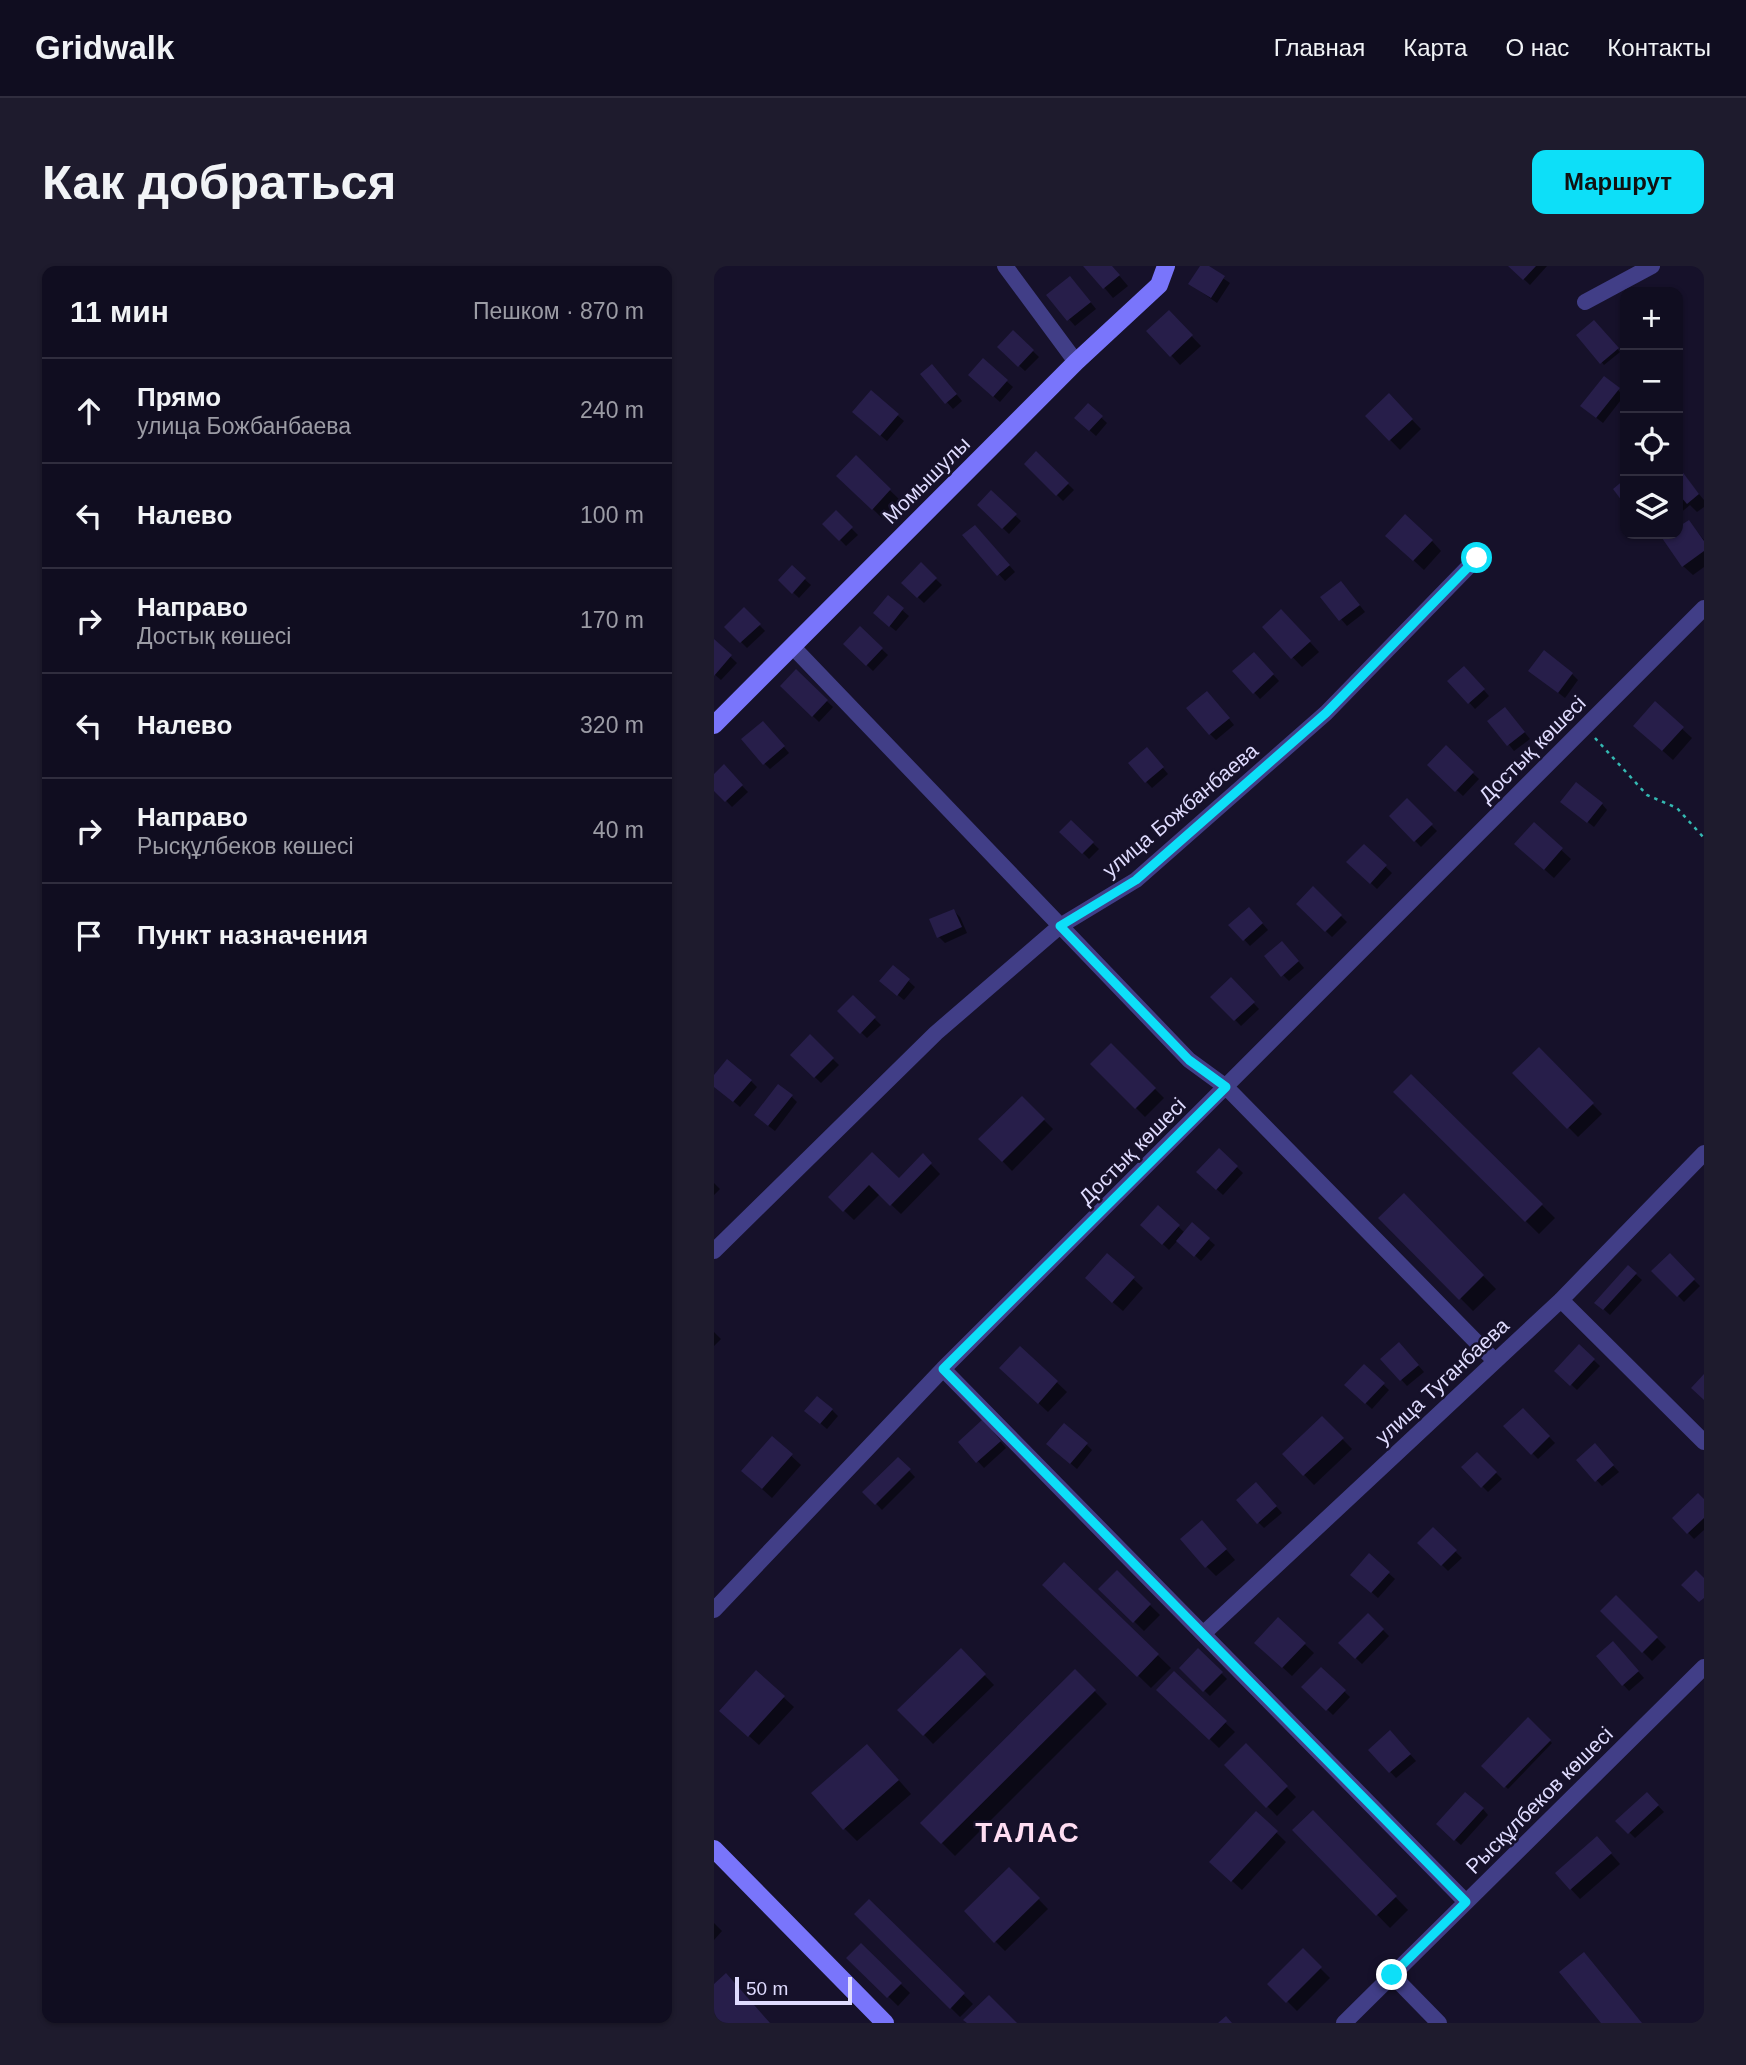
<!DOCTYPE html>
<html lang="ru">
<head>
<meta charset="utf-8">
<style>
	body { margin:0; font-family:Arial,sans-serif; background:#1e1b2d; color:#f1f3f6 }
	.controls { position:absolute; right:21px; top:21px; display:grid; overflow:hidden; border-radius:14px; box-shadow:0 2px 5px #0004 }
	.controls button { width:63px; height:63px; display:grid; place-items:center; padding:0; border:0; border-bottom:2px solid #302d3e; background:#100d20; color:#f1f3f6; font:35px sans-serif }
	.scale { position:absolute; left:21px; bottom:18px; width:117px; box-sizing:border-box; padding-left:7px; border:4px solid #dfdbfe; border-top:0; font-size:19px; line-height:24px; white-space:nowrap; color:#dfdbfe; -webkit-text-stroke:5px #16112a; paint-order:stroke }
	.stop { position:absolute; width:21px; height:21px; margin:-16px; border:5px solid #0ddff8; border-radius:50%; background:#fff }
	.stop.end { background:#0ddff8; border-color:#fff; box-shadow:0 2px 7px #0008 }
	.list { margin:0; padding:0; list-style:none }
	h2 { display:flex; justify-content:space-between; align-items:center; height:91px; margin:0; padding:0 28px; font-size:30px }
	h2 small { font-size:23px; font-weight:400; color:#9c9ca5 }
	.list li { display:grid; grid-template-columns:46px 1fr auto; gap:21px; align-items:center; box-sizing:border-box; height:105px; padding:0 28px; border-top:2px solid #302d3e }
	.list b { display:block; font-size:26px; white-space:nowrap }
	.list p { margin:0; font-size:23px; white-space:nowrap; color:#9c9ca5 }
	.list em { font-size:23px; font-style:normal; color:#9c9ca5 }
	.icon { flex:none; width:38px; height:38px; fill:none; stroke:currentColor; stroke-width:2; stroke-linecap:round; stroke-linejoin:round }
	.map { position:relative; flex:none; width:990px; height:1757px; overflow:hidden; border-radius:14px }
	header { display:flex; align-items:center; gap:42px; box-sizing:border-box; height:98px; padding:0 35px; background:#100d20; border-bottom:2px solid #302d3e }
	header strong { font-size:33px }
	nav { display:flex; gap:38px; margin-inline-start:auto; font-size:24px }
	.intro { display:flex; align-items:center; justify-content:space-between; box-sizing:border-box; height:168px; padding:0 42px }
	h1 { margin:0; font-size:49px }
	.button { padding:18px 32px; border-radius:14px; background:#0ddff8; color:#111; font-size:24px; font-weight:700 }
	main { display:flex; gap:42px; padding:0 42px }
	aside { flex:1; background:#100d20; border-radius:14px; box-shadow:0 2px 5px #0004 }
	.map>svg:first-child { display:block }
	.shadow { fill:#0007 }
	.building { fill:#271e4a }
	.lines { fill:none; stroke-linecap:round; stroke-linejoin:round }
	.path { stroke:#34b9b2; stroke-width:2.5; stroke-dasharray:3.5 5; stroke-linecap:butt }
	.street { stroke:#413e87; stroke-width:16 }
	.secondary { stroke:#7975fb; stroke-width:18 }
	.route { stroke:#0ddff8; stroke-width:9 }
	.labels { text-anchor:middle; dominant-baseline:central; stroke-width:5; stroke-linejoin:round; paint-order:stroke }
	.street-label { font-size:21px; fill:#dfdbfe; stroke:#16112a }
	.district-label { font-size:28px; font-weight:bold; letter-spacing:2px; fill:#feddf2; stroke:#16112a }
</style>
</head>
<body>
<header>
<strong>Gridwalk</strong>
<nav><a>Главная</a><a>Карта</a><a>О нас</a><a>Контакты</a></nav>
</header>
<div class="intro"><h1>Как добраться</h1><a class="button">Маршрут</a></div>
<main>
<aside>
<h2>11 мин<small>Пешком · 870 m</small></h2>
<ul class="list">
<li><svg class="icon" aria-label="ahead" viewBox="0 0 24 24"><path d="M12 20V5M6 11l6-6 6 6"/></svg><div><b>Прямо</b><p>улица Божбанбаева</p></div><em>240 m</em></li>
<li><svg class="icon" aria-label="left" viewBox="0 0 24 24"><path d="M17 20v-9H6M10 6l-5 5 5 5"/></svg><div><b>Налево</b></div><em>100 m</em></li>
<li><svg class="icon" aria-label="right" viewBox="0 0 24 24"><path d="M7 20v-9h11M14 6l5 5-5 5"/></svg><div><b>Направо</b><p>Достық көшесі</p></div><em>170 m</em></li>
<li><svg class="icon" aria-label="left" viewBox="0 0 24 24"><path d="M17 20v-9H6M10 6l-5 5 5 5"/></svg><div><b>Налево</b></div><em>320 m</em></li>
<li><svg class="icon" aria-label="right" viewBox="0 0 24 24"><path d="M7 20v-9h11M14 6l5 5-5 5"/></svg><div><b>Направо</b><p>Рысқұлбеков көшесі</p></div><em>40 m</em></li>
<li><svg class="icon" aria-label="arrive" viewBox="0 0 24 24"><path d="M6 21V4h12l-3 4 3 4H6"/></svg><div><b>Пункт назначения</b></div></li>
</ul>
</aside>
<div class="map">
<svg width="990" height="1757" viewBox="0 0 990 1757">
	<rect width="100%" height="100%" fill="#16112a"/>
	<!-- shadow -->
	<path class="shadow" d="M 372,0 L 397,0 L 414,20 L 399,32 Z
		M 488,0 L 491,0 L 516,17 L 503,37 L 476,18 Z
		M 796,0 L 833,0 L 816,19 Z
		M 362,18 L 382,43 L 361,60 L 334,29 Z
		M 464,56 L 487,80 L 466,99 L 435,65 Z
		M 880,56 L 906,86 L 890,99 L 865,69 Z
		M 299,66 L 325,91 L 311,105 L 285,81 Z
		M 269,94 L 299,121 L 286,136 L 262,115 Z
		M 224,106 L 248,135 L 239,143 L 208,108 Z
		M 904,124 L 910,130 L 889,157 L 875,146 Z
		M 157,127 L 190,155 L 173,175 L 147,152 Z
		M 675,130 L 707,163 L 686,184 L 653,150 Z
		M 374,139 L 393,157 L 382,170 L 362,152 Z
		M 322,187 L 360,224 L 349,235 L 312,198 Z
		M 142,192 L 186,234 L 168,252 L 125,210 Z
		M 964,203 L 990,234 L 990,241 L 983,246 L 976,239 L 964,249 Z
		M 277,227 L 307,255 L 295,268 L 265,239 Z
		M 122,247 L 144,269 L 132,280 L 111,258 Z
		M 975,256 L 990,274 L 990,301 L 979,309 L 969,300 L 950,273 L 957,268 L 964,268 L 964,263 Z
		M 267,267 L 301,306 L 291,315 L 251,270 Z
		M 718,275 L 727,285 L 710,304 L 683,279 Z
		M 207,299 L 228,319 L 210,337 L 189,317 Z
		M 78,302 L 97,319 L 85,332 L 66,314 Z
		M 633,323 L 651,346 L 633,360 L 609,332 Z
		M 174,332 L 195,350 L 182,365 L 167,353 Z
		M 30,343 L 51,365 L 33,382 L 12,361 Z
		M 577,355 L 605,386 L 588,401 L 550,361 Z
		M 146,363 L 174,389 L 159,405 L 131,378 Z
		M 0,375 L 23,397 L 7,414 L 0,408 Z
		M 540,388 L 565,415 L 546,433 L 521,405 Z
		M 82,406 L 119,441 L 105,456 L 68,420 Z
		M 756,408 L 775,430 L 761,443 L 736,415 Z
		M 858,408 L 864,414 L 851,432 L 823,410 Z
		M 499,433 L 520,459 L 502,474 L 496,468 Z
		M 941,438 L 978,472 L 959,494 L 931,469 Z
		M 797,449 L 816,473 L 800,485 L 776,455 Z
		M 55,463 L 75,487 L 56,503 L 50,497 Z
		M 732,482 L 765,513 L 749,530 L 716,499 Z
		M 438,489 L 454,508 L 438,522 L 416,498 Z
		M 10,501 L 34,526 L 18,541 L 0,522 L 0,510 Z
		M 693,535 L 723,565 L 707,581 L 677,550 Z
		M 888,538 L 893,544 L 880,561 L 855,541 Z
		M 357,556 L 385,583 L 375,593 L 348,566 Z
		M 820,559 L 857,593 L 840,612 L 812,587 Z
		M 650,580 L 678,607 L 663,623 L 635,596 Z
		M 599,623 L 633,656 L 618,671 L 584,638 Z
		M 240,645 L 246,651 L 253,667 L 231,677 L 225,671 Z
		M 541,649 L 554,664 L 536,680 L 517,659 Z
		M 574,683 L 590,702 L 575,715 L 569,709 Z
		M 179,701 L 201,721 L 190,734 L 174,721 Z
		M 517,713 L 545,743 L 527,760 L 499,731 Z
		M 139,731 L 167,759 L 153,772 L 125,745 Z
		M 96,771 L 125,799 L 107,817 L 78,789 Z
		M 397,779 L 450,832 L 431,851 L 378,798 Z
		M 825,783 L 888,848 L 864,871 L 801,807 Z
		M 697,810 L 841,952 L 825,968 L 681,826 Z
		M 0,811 L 37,815 L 43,821 L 26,841 L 0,819 Z
		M 77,830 L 83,836 L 61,865 L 48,855 Z
		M 308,832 L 339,863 L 298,905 L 267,873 Z
		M 505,884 L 529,907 L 509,929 L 484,906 Z
		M 158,888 L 185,914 L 209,890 L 226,908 L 187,948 L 166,928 L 140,954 L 116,931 Z
		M 0,917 L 6,923 L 0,929 Z
		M 690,929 L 782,1023 L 759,1045 L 667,952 Z
		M 444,941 L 471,967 L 478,959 L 501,979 L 487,995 L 464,974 L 455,984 L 428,958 Z
		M 394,989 L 429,1022 L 409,1045 L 382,1022 Z
		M 956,990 L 986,1020 L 970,1036 L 940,1005 Z
		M 914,1001 L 928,1014 L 896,1049 L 883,1037 Z
		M 0,1066 L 7,1073 L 0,1080 Z
		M 865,1080 L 886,1100 L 863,1124 L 843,1105 Z
		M 306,1082 L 353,1126 L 334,1146 L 297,1112 Z
		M 691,1084 L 710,1106 L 693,1120 L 669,1093 Z
		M 650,1100 L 675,1124 L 658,1143 L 632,1119 Z
		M 118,1144 L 124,1150 L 113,1163 L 99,1151 Z
		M 809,1144 L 841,1177 L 824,1193 L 792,1160 Z
		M 608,1152 L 638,1183 L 600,1219 L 570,1188 Z
		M 275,1162 L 292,1182 L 270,1202 L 246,1176 Z
		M 59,1173 L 87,1199 L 58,1232 L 39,1215 Z
		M 372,1178 L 378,1184 L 363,1203 L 341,1184 Z
		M 881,1180 L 905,1206 L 888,1220 L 864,1194 Z
		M 763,1188 L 788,1213 L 774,1226 L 749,1201 Z
		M 184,1193 L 201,1211 L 168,1244 L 151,1226 Z
		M 548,1224 L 568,1247 L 550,1262 L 544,1256 Z
		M 990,1235 L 990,1264 L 980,1273 L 960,1252 Z
		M 719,1264 L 748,1292 L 734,1305 L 706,1277 Z
		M 497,1266 L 521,1294 L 502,1310 L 493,1301 Z
		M 655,1290 L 681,1313 L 664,1332 L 644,1314 Z
		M 350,1299 L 457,1402 L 437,1422 L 331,1319 Z
		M 403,1307 L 446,1349 L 430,1365 L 387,1323 Z
		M 902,1331 L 952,1381 L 938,1395 L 888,1345 Z
		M 654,1349 L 675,1370 L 648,1398 L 626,1377 Z
		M 564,1353 L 600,1387 L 578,1410 L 552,1386 Z
		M 484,1384 L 513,1413 L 496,1430 L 467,1402 Z
		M 905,1384 L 930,1412 L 915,1425 L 884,1391 Z
		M 247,1385 L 280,1419 L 219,1478 L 186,1444 Z
		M 607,1403 L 636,1431 L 619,1449 L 590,1421 Z
		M 361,1405 L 393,1438 L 241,1590 L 208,1557 Z
		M 42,1406 L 80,1441 L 45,1479 L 17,1454 Z
		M 460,1408 L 521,1466 L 505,1482 L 445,1424 Z
		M 814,1454 L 838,1477 L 794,1523 L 770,1500 Z
		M 676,1466 L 702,1495 L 682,1512 L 656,1484 Z
		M 532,1480 L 582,1531 L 563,1550 L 513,1499 Z
		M 166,1493 L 197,1528 L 143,1575 L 130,1562 Z
		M 933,1528 L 950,1546 L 921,1572 L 904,1555 Z
		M 769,1543 L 774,1549 L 747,1579 L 730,1564 Z
		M 599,1546 L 694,1644 L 676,1662 L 581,1564 Z
		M 542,1547 L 572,1576 L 528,1624 L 507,1605 Z
		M 892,1582 L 906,1598 L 866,1633 L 843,1608 Z
		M 295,1603 L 334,1643 L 291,1685 L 252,1646 Z
		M 155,1636 L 259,1738 L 246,1751 L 142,1648 Z
		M 0,1657 L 8,1665 L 0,1674 Z
		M 147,1680 L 196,1727 L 184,1740 L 135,1692 Z
		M 589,1685 L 616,1712 L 583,1745 L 556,1718 Z"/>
	<!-- building -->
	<path class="building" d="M 369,0 L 398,0 L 406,9 L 389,23 Z
		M 486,0 L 495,0 L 511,10 L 497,32 L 474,18 Z
		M 794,0 L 822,0 L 809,14 Z
		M 356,10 L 377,36 L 353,55 L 332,29 Z
		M 455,44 L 479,69 L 456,91 L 432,65 Z
		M 880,54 L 905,82 L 886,98 L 862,69 Z
		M 299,64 L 320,84 L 304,101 L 283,81 Z
		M 269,92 L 294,114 L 279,131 L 254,109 Z
		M 218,98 L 243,128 L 231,138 L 206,108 Z
		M 890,110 L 906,122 L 882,152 L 866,140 Z
		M 157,124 L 185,148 L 166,170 L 138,146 Z
		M 675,127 L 699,153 L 675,175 L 651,150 Z
		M 374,137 L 389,150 L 375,165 L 360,152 Z
		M 322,185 L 355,217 L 342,230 L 310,198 Z
		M 142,189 L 177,223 L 158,244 L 122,210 Z
		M 964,200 L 985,228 L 973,238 L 966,230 L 964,232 Z
		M 911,213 L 911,239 L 899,223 Z
		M 277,224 L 303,248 L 288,263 L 263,239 Z
		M 122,244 L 139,261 L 125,275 L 108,258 Z
		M 691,248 L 719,274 L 699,295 L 671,270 Z
		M 975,254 L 990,275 L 990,285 L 968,301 L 948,272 L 954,268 L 964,268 L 964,261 Z
		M 261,259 L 296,299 L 283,310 L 248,269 Z
		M 207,296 L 223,312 L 203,332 L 187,317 Z
		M 78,299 L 92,312 L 78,328 L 64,314 Z
		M 627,315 L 646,339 L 625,355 L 606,331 Z
		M 174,329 L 190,342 L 175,361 L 159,347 Z
		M 30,341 L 47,358 L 26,377 L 10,361 Z
		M 567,343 L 597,375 L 577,393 L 548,361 Z
		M 146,360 L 169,382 L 152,400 L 129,378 Z
		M 0,373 L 18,389 L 0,410 Z
		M 830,384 L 859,407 L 844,427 L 814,405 Z
		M 540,386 L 560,408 L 539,428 L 518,405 Z
		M 750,400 L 771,423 L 754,438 L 733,415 Z
		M 82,403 L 114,434 L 98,451 L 66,420 Z
		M 493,425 L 516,452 L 495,469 L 472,442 Z
		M 941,435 L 970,461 L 948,485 L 919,460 Z
		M 791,441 L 811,466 L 793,480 L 773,455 Z
		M 49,455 L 71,480 L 49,499 L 27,473 Z
		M 732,479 L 760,506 L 741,526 L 713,499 Z
		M 433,481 L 450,501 L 431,517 L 414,497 Z
		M 10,498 L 29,519 L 11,536 L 0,525 L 0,508 Z
		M 862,516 L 889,537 L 873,557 L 846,536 Z
		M 693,532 L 719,558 L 700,576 L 675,550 Z
		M 357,554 L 380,576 L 368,588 L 345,566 Z
		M 820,556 L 849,582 L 830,604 L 800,578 Z
		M 650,578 L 673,599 L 656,618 L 632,596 Z
		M 599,620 L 628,649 L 611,666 L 582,638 Z
		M 535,641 L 549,657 L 529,675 L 514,659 Z
		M 240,643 L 248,661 L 223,672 L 215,653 Z
		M 568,675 L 585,695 L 567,711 L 550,690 Z
		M 179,699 L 196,713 L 183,730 L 165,715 Z
		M 517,711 L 541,736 L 520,755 L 496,731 Z
		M 139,729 L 162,751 L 146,768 L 123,745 Z
		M 96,768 L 120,792 L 100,812 L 76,789 Z
		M 397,777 L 442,822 L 421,843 L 376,798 Z
		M 825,781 L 880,837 L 853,863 L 798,807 Z
		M 13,793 L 38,814 L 19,836 L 0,821 L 0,809 Z
		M 697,808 L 829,938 L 811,956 L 679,826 Z
		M 64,818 L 79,829 L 54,860 L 40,849 Z
		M 308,830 L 331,853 L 288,896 L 264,873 Z
		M 505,882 L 524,900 L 502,924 L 482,906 Z
		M 158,886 L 185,912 L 209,887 L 218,897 L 176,940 L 155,919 L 129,946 L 114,931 Z
		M 690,927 L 770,1009 L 745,1034 L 664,952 Z
		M 444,939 L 466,959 L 448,979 L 426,959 Z
		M 478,956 L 496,972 L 480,991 L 462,975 Z
		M 393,987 L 421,1011 L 398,1037 L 371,1012 Z
		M 956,987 L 981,1013 L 963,1031 L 937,1005 Z
		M 914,999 L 923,1007 L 889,1044 L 880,1037 Z
		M 685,1076 L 705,1099 L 686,1115 L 666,1093 Z
		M 865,1078 L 881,1093 L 856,1120 L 840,1105 Z
		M 306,1080 L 344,1115 L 324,1138 L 285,1102 Z
		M 650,1098 L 671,1117 L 651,1138 L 630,1119 Z
		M 990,1108 L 990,1134 L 977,1122 Z
		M 103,1130 L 119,1143 L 106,1158 L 90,1145 Z
		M 809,1142 L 836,1170 L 817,1189 L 789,1160 Z
		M 608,1150 L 630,1172 L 589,1210 L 568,1188 Z
		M 269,1153 L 287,1175 L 262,1197 L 244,1176 Z
		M 350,1157 L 374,1177 L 356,1198 L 332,1178 Z
		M 58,1170 L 79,1188 L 48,1223 L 27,1205 Z
		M 881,1177 L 900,1199 L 881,1216 L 862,1194 Z
		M 763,1186 L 783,1206 L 767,1222 L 747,1201 Z
		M 184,1191 L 197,1203 L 161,1239 L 148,1226 Z
		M 542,1216 L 563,1240 L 543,1258 L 522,1234 Z
		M 984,1227 L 990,1233 L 990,1252 L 973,1268 L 958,1252 Z
		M 488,1254 L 513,1283 L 491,1302 L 466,1273 Z
		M 719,1261 L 743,1284 L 727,1300 L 703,1277 Z
		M 655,1287 L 676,1306 L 657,1327 L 636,1309 Z
		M 350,1296 L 445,1388 L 423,1411 L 328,1319 Z
		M 403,1304 L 437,1338 L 419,1357 L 384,1323 Z
		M 982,1304 L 990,1312 L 990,1332 L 985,1336 L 967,1319 Z
		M 902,1329 L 944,1371 L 928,1387 L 886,1345 Z
		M 654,1347 L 670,1363 L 641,1393 L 624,1377 Z
		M 564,1351 L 592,1377 L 568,1402 L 540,1377 Z
		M 899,1375 L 925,1405 L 908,1420 L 882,1390 Z
		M 247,1382 L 272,1408 L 209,1470 L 183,1444 Z
		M 484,1382 L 509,1406 L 489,1426 L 465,1402 Z
		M 607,1401 L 632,1424 L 612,1445 L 587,1421 Z
		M 361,1403 L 382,1424 L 227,1578 L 206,1557 Z
		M 42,1404 L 71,1430 L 34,1471 L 5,1445 Z
		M 460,1405 L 513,1455 L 495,1474 L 442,1424 Z
		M 814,1451 L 837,1474 L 790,1522 L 767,1500 Z
		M 676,1464 L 697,1488 L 675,1507 L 654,1484 Z
		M 532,1477 L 574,1520 L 552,1542 L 510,1499 Z
		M 153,1478 L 185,1514 L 129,1564 L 97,1527 Z
		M 751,1526 L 770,1542 L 740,1575 L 722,1558 Z
		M 933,1526 L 945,1539 L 914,1568 L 901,1555 Z
		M 599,1544 L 683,1630 L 662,1650 L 578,1564 Z
		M 542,1545 L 564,1565 L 517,1616 L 495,1596 Z
		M 883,1570 L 898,1587 L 856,1624 L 841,1607 Z
		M 295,1601 L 326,1632 L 280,1677 L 250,1645 Z
		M 155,1633 L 251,1727 L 236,1743 L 140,1648 Z
		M 147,1677 L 188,1717 L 173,1732 L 132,1692 Z
		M 589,1682 L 608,1701 L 572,1737 L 553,1718 Z
		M 870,1686 L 928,1757 L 887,1757 L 845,1706 Z
		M 12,1707 L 56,1757 L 0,1757 L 0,1718 Z
		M 275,1729 L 303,1757 L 253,1757 L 249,1754 Z
		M 512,1750 L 518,1757 L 504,1757 Z"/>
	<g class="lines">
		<!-- path -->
		<path class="path" d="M 881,472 L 933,529 L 963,542 L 990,572"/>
		<!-- street -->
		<path class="street" d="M 291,0 L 362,96
			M 871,36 L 938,0
			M 78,380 L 475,794 L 512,821 L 781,1095
			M 0,985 L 222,767 L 346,660 L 422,614 L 612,447 L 763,292
			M 847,1034 L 990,1176
			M 229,1103 L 752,1636
			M 0,1344 L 229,1103 L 990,342
			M 489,1368 L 847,1034 L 990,887
			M 678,1709 L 725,1757
			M 630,1757 L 990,1401"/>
		<!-- secondary -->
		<path class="secondary" d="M 0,459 L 362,96 L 445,19 L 452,0
			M 0,1583 L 171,1757"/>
	</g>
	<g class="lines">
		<!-- route -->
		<path class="route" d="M 678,1709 L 752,1636 L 229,1103 L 512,821 L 475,794 L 346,660 L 422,614 L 612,447 L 763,292"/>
	</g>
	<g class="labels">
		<!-- street labels -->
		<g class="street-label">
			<text transform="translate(212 214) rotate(-45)">Момышулы</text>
			<text transform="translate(818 483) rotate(-45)">Достық көшесі</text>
			<text transform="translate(466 544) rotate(-40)">улица Божбанбаева</text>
			<text transform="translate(418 885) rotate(-45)">Достық көшесі</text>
			<text transform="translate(728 1115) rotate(-43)">улица Туганбаева</text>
			<text transform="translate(825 1534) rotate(-45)">Рысқұлбеков көшесі</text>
		</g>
		<!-- district labels -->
		<g class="district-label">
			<text x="314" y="1566">ТАЛАС</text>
		</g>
	</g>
</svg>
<div class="controls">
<button>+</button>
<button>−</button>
<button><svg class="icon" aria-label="locate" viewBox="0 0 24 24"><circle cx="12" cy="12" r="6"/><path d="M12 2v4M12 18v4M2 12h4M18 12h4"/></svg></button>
<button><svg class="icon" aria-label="layers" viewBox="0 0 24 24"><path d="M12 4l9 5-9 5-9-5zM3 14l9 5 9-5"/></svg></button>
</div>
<div class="scale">50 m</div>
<div class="stop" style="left:763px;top:292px"></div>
<div class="stop end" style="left:678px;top:1709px"></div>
</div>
</main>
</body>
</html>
